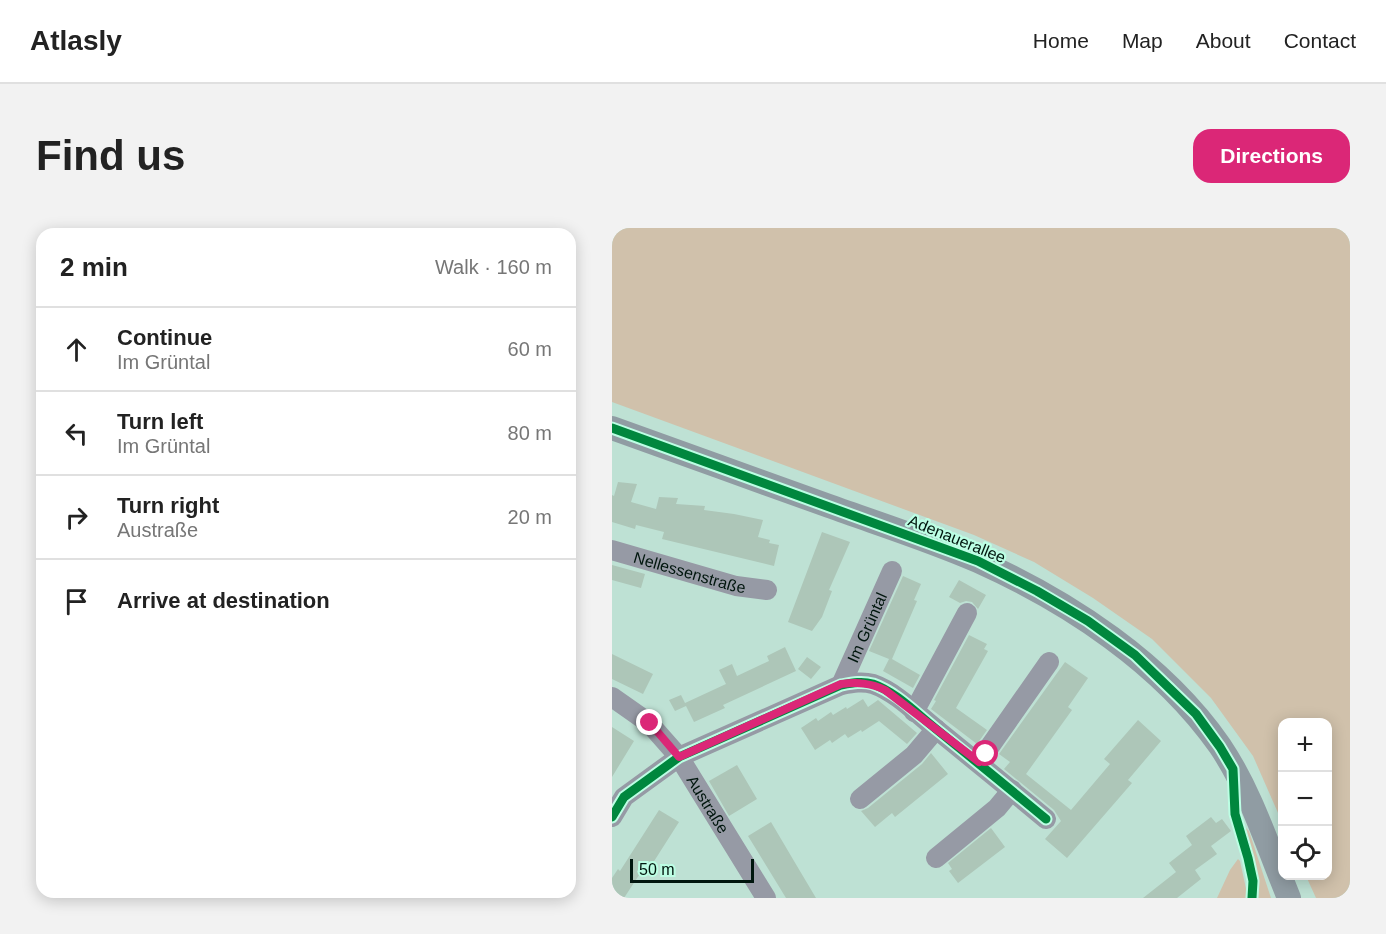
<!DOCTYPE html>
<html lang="en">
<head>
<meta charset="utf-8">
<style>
	body { margin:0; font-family:Helvetica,sans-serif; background:#f2f2f2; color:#222 }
	.controls { position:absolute; right:18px; bottom:18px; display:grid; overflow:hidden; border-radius:12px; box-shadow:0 3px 15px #0003 }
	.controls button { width:54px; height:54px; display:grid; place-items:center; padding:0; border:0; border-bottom:2px solid #e0e0e0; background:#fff; color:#222; font:30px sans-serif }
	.scale { position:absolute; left:18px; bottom:15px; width:124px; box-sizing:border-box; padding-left:6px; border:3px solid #00160e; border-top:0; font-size:16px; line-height:21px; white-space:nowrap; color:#00160e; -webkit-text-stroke:4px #bcfee4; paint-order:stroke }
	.stop { position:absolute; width:18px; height:18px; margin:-14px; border:4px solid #db2777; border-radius:50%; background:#fff }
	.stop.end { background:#db2777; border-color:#fff; box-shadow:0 2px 6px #0008 }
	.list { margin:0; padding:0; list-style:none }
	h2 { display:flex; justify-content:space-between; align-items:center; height:78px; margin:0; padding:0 24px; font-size:26px }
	h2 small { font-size:20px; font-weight:400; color:#767676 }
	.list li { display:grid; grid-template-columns:39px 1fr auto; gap:18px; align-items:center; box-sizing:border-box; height:84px; padding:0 24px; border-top:2px solid #e0e0e0 }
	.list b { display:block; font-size:22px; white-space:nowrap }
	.list p { margin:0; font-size:20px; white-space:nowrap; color:#767676 }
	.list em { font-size:20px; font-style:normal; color:#767676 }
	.icon { flex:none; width:33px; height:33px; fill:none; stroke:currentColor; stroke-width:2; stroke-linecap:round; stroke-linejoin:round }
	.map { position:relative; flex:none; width:738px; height:670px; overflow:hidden; border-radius:18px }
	header { display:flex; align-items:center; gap:36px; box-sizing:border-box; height:84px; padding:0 30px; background:#fff; border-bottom:2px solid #e0e0e0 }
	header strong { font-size:28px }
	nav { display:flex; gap:33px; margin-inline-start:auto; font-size:21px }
	.intro { display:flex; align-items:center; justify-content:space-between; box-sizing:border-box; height:144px; padding:0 36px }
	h1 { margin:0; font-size:42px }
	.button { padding:15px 27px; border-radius:18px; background:#db2777; color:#fff; font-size:21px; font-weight:700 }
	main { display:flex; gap:36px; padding:0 36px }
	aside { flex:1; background:#fff; border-radius:18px; box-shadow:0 3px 15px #0003 }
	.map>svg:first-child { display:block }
	.green { fill:#d0c1ab }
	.building { fill:#adc6b8 }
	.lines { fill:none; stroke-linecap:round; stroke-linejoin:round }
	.minor { stroke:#969aa5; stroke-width:20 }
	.major { stroke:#909ca3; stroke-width:24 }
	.cycleway-casing { stroke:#bcfee4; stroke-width:13 }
	.cycleway { stroke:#00873e; stroke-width:9 }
	.route { stroke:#db2777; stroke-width:8 }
	.labels { text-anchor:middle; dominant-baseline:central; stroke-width:4.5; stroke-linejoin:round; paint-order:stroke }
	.street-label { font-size:16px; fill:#00160e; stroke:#bcfee4 }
</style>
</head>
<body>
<header>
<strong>Atlasly</strong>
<nav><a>Home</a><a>Map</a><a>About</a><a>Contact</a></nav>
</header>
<div class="intro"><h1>Find us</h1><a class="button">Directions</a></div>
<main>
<aside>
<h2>2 min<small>Walk · 160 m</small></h2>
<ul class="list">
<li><svg class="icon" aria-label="ahead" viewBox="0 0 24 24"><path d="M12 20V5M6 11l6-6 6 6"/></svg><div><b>Continue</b><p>Im Grüntal</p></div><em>60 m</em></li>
<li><svg class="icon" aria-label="left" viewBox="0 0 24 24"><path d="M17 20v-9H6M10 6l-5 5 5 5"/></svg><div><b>Turn left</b><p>Im Grüntal</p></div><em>80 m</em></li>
<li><svg class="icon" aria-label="right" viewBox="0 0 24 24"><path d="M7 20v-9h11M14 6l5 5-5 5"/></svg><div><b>Turn right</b><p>Austraße</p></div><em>20 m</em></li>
<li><svg class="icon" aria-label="arrive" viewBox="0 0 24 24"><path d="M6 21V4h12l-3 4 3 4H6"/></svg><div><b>Arrive at destination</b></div></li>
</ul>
</aside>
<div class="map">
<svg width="738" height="670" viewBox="0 0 738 670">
	<rect width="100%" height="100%" fill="#bee1d4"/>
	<!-- green -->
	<path class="green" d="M 0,0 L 738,0 L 738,670 L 704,670 L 694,648 L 716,648 L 716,494 L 670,494 L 670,594 L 641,528 L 599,470 L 540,411 L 481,370 L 422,334 L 362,307 L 0,174 Z
		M 631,597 L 637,603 L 659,670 L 645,670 L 637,622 L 630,599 Z
		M 626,631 L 628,633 L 636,670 L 605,670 L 618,642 Z"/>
	<!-- building -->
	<path class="building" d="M 6,254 L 25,256 L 19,274 L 44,281 L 47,269 L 66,270 L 64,276 L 93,278 L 92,282 L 122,286 L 151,292 L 146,309 L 158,312 L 157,315 L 167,317 L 162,338 L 50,311 L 52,304 L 24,297 L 23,301 L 0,294 L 0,267 L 2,268 Z
		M 210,304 L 238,314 L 217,362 L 220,363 L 210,389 L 200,403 L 176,394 Z
		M 0,337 L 33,346 L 29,360 L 0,352 Z
		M 291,348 L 309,356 L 302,372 L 305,373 L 280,431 L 308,447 L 301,460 L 271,443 L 277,431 L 257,423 Z
		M 347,352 L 374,367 L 366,381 L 360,374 L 354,373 L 348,375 L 337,369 Z
		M 357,407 L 375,416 L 372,421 L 376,423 L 344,480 L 375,502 L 365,516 L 319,481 L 324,473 L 322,472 Z
		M 173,419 L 184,443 L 111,477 L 113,480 L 82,494 L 74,478 L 63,483 L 57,472 L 69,467 L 73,475 L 114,456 L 107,442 L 120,436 L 125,448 L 157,433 L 155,428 Z
		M 0,426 L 41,446 L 31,466 L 0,451 Z
		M 195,429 L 209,439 L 199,451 L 186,441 Z
		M 453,434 L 476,450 L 456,479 L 460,482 L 414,546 L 459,582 L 498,536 L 492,531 L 526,492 L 549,513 L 516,552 L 520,555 L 455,630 L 433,611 L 449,593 L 442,582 L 392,541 L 398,534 L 387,526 Z
		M 251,471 L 256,479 L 266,472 L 305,505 L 295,516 L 267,493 L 250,504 L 249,502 L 236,510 L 233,506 L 220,515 L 218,512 L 203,522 L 189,500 L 204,490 L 206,493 L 219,484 L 221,487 L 234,479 L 235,481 Z
		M 0,499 L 22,513 L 0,549 Z
		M 319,525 L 336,546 L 283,589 L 280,585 L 263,599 L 249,583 L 256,580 L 310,536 Z
		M 125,537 L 145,571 L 117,588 L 97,553 Z
		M 47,582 L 67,594 L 39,638 L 35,635 L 12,670 L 0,670 L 0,650 L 6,641 L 8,643 Z
		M 599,589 L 604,595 L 610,591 L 619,603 L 599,618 L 605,626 L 583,642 L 589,651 L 565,670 L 531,670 L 564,644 L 557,635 L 580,617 L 574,608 Z
		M 159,594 L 182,633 L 204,670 L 174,670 L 136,608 Z
		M 379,600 L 393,619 L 346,655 L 337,643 L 340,641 L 336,635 Z"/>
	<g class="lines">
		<!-- minor -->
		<g class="minor">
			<path id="s1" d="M 0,322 L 124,358 L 155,362"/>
			<path id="s2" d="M 229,457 L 280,343"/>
			<path id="s3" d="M 0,469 L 37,495 L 67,529 L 154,670"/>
			<path d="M 302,484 L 355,385"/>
			<path d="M 367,534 L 437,434"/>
			<path d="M 248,571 L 302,527 L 324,501"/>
			<path d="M 0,589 L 12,569 L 67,529 L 229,457 C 240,455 250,453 261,456 C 284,464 305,486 324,501 C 361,531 398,561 434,591"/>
			<path d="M 324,630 L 385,580 L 400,562"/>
		</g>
		<!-- major -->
		<path class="major" d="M 0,200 C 72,226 145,252 217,278 C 267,296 318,312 366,333 C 457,374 550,435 608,518 C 639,564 656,619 677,670"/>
		<!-- cycleway casing -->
		<g class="cycleway-casing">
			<path id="cycleway" d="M 0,200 L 366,333 L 425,363 L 476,393 L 523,427 L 584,486 L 608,519 L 621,541 L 623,586 L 636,630 L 641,653 L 640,670
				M 0,589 L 12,569 L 67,529 L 229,457 C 240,455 250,453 261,456 C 284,464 305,486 324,501 C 361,531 398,561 434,591"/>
		</g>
		<!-- cycleway -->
		<use href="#cycleway" class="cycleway"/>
	</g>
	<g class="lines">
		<!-- route -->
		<path class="route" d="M 38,495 L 67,529 L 229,456 C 246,454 258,455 273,462 L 367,534 L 374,526"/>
	</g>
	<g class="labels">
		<!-- street labels -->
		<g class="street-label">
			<text transform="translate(345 311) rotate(22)">Adenauerallee</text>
			<text stroke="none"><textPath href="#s1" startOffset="81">Nellessenstraße</textPath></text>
			<text stroke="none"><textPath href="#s2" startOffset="63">Im Grüntal</textPath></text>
			<text stroke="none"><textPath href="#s3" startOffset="146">Austraße</textPath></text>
		</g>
	</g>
</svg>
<div class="controls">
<button>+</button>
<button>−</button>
<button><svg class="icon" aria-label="locate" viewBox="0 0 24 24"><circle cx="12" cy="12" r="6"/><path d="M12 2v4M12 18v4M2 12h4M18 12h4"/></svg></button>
</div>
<div class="scale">50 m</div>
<div class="stop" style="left:374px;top:526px"></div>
<div class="stop end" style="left:38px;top:495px"></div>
</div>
</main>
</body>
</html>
